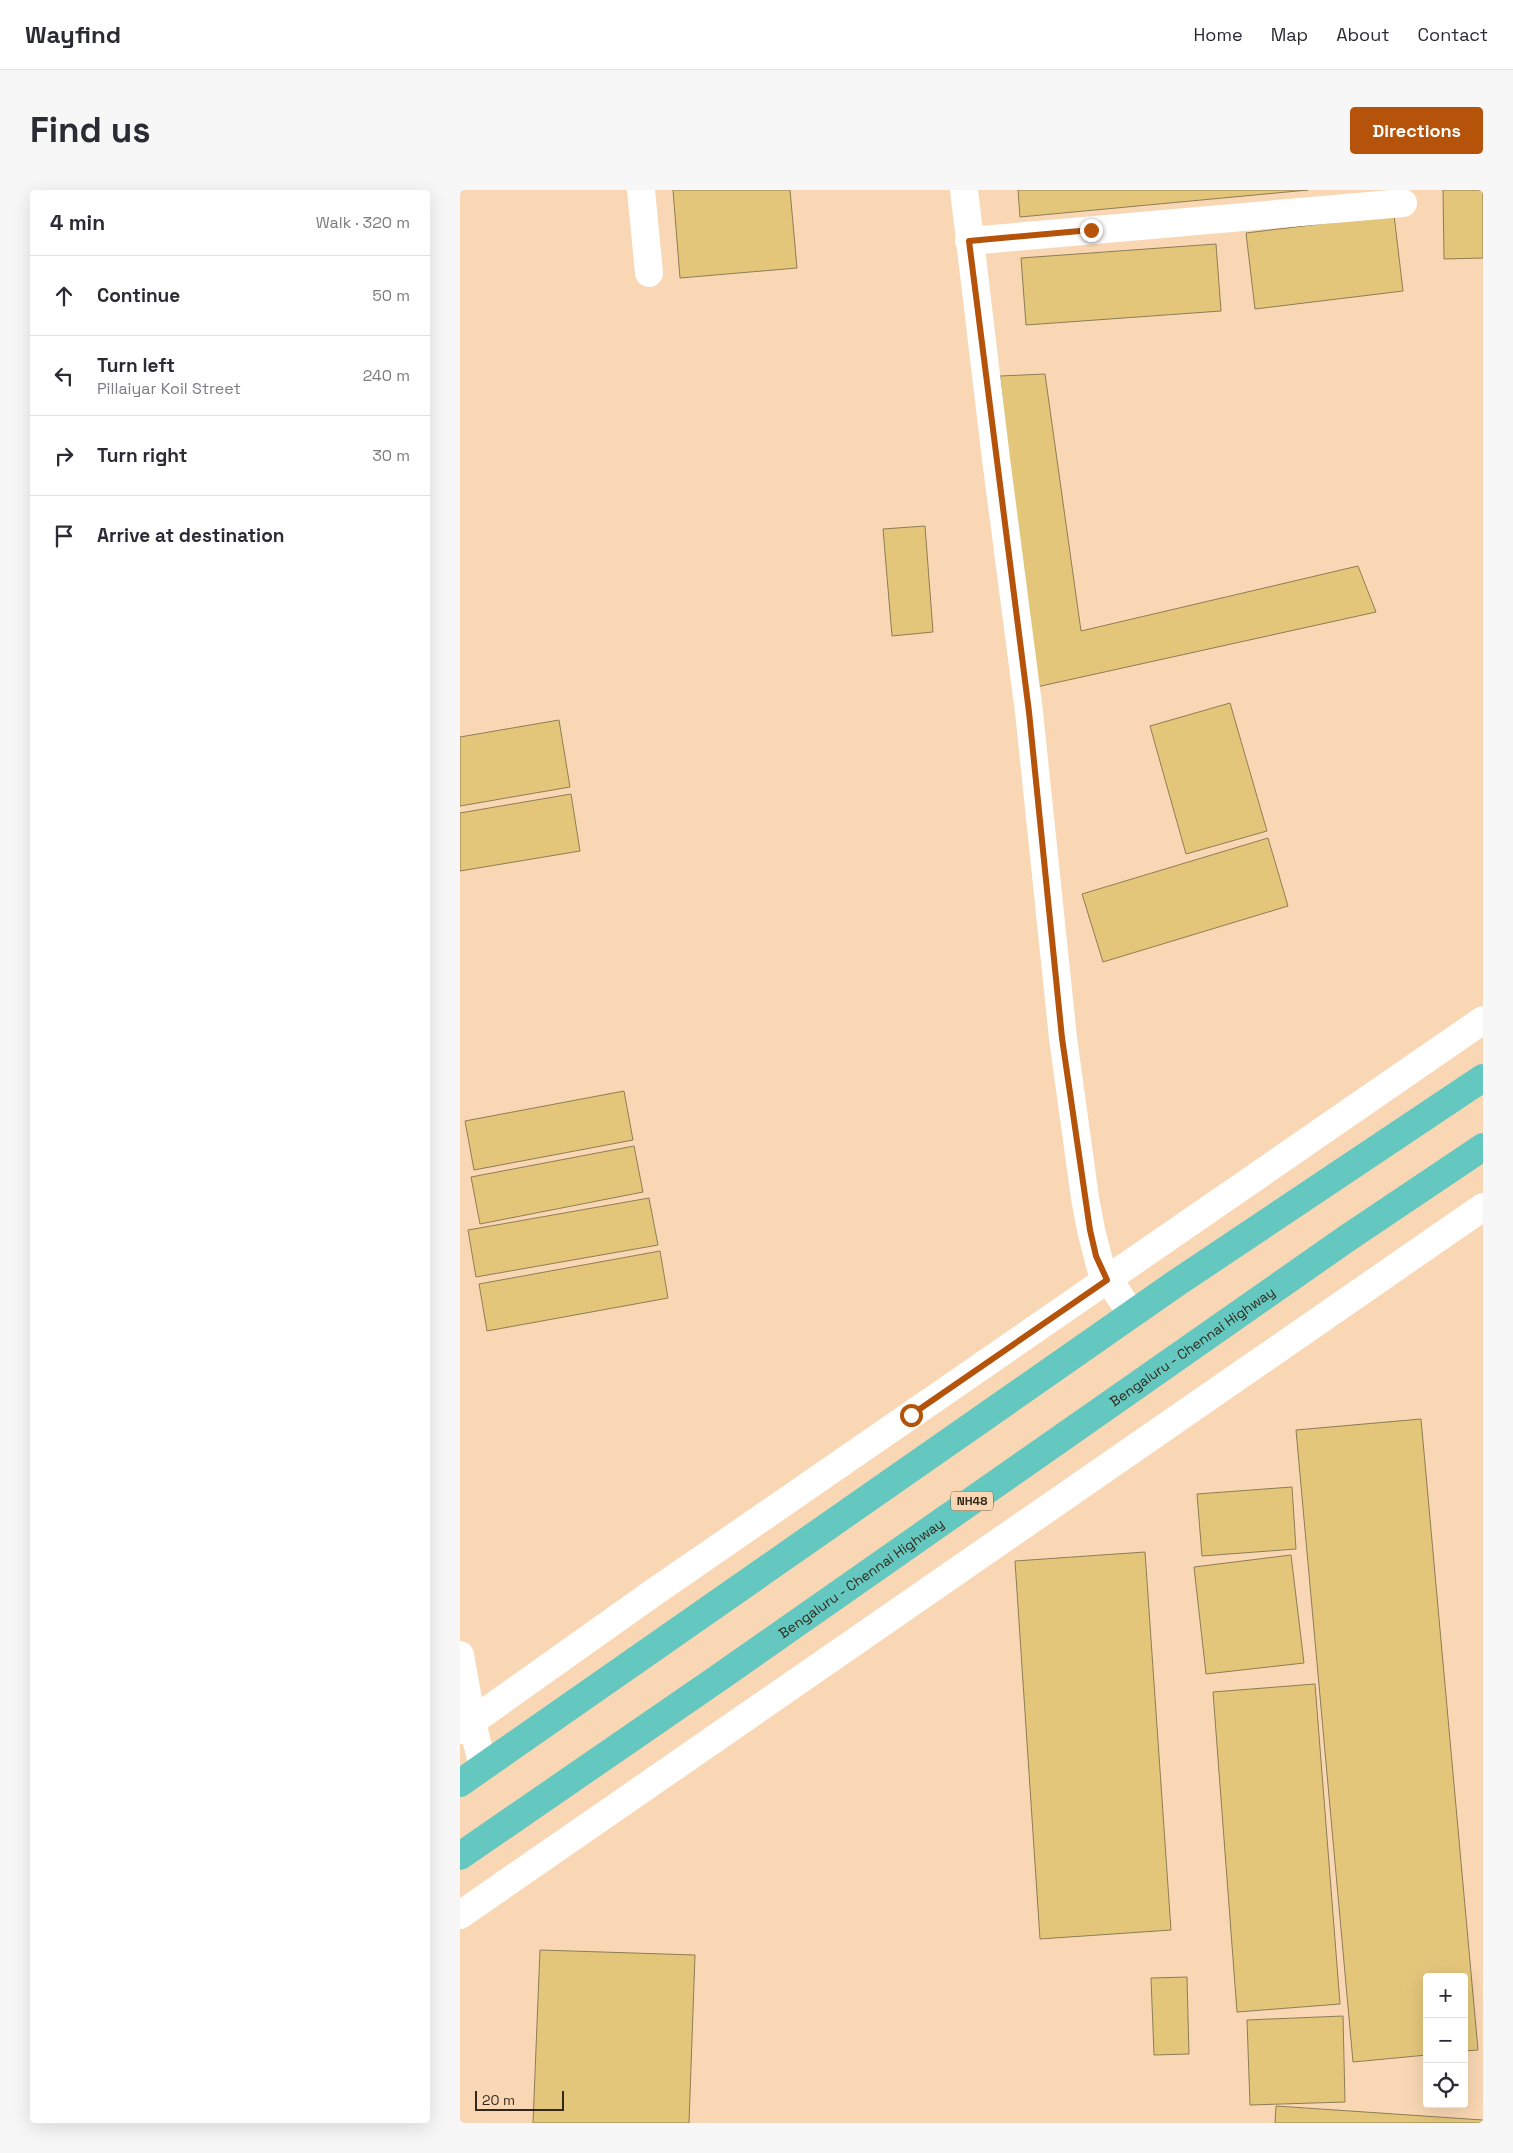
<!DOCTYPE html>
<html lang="en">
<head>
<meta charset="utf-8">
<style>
	body { margin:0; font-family:"Space Grotesk",sans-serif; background:#f7f7f7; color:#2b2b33 }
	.controls { position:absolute; right:15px; bottom:15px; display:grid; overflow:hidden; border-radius:5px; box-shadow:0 5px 20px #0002 }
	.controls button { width:45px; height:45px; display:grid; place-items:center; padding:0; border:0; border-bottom:1px solid #e1e1e2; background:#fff; color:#2b2b33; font:25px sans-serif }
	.scale { position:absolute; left:15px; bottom:12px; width:89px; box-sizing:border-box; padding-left:5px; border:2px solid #34281a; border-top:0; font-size:14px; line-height:18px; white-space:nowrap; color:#34281a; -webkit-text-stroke:4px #f9d7b4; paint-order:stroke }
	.stop { position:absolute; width:15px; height:15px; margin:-11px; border:4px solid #b45309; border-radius:50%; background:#fff }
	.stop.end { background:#b45309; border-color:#fff; box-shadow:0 1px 5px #0008 }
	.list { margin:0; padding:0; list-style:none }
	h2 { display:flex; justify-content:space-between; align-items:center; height:65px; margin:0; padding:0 20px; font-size:21px }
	h2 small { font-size:16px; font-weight:400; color:#7c7c81 }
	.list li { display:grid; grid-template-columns:32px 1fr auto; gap:15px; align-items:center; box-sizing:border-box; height:80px; padding:0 20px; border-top:1px solid #e1e1e2 }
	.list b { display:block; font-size:19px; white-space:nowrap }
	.list p { margin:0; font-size:16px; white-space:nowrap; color:#7c7c81 }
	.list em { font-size:16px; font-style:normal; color:#7c7c81 }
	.icon { flex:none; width:28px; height:28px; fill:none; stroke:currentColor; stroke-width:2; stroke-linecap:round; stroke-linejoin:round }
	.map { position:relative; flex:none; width:1023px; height:1933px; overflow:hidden; border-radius:5px }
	header { display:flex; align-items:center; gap:30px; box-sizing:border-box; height:70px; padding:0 25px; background:#fff; border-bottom:1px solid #e1e1e2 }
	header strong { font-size:24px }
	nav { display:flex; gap:28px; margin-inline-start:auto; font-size:18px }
	.intro { display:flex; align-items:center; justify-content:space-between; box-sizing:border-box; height:120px; padding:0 30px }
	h1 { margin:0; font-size:35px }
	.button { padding:12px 22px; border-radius:5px; background:#b45309; color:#fff; font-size:18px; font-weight:700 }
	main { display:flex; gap:30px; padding:0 30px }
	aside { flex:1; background:#fff; border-radius:5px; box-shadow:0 5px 20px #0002 }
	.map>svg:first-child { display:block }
	.building { fill:#e4c67b; stroke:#8d7d55 }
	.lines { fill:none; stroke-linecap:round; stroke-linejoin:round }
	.minor { stroke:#fff; stroke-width:28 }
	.highway { stroke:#65c8c0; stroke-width:28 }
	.route { stroke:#b45309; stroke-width:6 }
	.labels { text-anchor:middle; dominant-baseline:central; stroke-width:5; stroke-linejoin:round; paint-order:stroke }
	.shield { fill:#f9d7b4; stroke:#6f5c48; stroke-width:1 }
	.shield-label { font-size:12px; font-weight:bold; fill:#34281a }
	.street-label { font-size:14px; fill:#34281a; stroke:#f9d7b4 }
</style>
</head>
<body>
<header>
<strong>Wayfind</strong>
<nav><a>Home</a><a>Map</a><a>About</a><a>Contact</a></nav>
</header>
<div class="intro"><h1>Find us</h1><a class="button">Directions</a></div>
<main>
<aside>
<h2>4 min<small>Walk · 320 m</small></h2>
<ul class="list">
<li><svg class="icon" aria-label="ahead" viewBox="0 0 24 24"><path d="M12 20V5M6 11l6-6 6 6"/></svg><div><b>Continue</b></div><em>50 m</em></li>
<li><svg class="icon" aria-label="left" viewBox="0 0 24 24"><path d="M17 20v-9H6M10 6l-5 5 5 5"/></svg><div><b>Turn left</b><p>Pillaiyar Koil Street</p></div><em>240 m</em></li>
<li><svg class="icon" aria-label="right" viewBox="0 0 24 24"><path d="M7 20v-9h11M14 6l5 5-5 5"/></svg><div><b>Turn right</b></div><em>30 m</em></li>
<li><svg class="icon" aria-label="arrive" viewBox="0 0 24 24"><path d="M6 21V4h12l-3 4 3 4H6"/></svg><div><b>Arrive at destination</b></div></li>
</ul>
</aside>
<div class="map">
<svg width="1023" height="1933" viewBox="0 0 1023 1933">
	<rect width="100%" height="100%" fill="#f9d7b4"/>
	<!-- building -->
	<path class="building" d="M 213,0 L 330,0 L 337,78 L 220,88 Z
		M 558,0 L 848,0 L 560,27 Z
		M 983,0 L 1023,0 L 1023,68 L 984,69 Z
		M 934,25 L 943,101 L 795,119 L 786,43 Z
		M 756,54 L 761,121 L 566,135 L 561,68 Z
		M 585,184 L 621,441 L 898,376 L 916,422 L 572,498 L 540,186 Z
		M 465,336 L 473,442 L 432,446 L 423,339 Z
		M 770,513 L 807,641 L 726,664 L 690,536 Z
		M 99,530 L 110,597 L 0,616 L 0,547 Z
		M 111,604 L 120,661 L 0,681 L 0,623 Z
		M 808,648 L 828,716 L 643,772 L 622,704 Z
		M 164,901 L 173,950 L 14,980 L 5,931 Z
		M 174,956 L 183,1002 L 20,1034 L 11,987 Z
		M 189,1008 L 198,1055 L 16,1087 L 8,1040 Z
		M 200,1061 L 208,1108 L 27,1141 L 19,1094 Z
		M 961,1229 L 1018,1860 L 1004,1861 L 1004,1787 L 967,1787 L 967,1865 L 893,1872 L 836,1240 Z
		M 832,1297 L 836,1359 L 742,1366 L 737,1304 Z
		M 685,1362 L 711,1740 L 580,1749 L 555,1371 Z
		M 831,1365 L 844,1473 L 746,1484 L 734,1377 Z
		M 855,1494 L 880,1814 L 777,1822 L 753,1502 Z
		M 80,1760 L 235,1765 L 229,1933 L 73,1933 Z
		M 727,1787 L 729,1864 L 694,1865 L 691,1788 Z
		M 883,1826 L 885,1912 L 790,1915 L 787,1830 Z
		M 816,1916 L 1023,1930 L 1023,1933 L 815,1933 Z"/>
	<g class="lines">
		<!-- minor -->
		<path class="minor" d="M 181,0 L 189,83
			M 504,0 L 536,269 L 569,522 L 603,848 L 625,1008 L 631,1040 L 641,1079 L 672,1124
			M 509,51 L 943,13
			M 0,1465 L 12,1532 L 23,1577
			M 0,1540 L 190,1405 L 1023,830
			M 0,1725 L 1023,1017"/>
		<!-- highway -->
		<g class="highway">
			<path d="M 0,1593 L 715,1094 L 1023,888"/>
			<path id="s1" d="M 0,1666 L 257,1489 L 886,1049 L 1023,957"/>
		</g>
	</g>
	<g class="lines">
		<!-- route -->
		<path class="route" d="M 451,1225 L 647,1090 L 636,1066 L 630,1040 L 602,848 L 569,522 L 509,51 L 631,40"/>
	</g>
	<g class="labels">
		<!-- shield labels -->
		<rect class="shield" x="491" y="1301.5" width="42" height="19" rx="4"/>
		<g class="shield-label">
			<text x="512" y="1311">NH48</text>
		</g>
		<!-- street labels -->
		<g class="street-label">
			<text stroke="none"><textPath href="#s1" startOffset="892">Bengaluru - Chennai Highway</textPath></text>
			<text stroke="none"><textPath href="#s1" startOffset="488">Bengaluru - Chennai Highway</textPath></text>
		</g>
	</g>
</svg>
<div class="controls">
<button>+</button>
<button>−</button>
<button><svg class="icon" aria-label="locate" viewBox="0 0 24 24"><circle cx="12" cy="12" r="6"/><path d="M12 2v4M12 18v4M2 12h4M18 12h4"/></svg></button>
</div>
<div class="scale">20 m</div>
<div class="stop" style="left:451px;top:1225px"></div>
<div class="stop end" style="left:631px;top:40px"></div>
</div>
</main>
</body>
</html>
